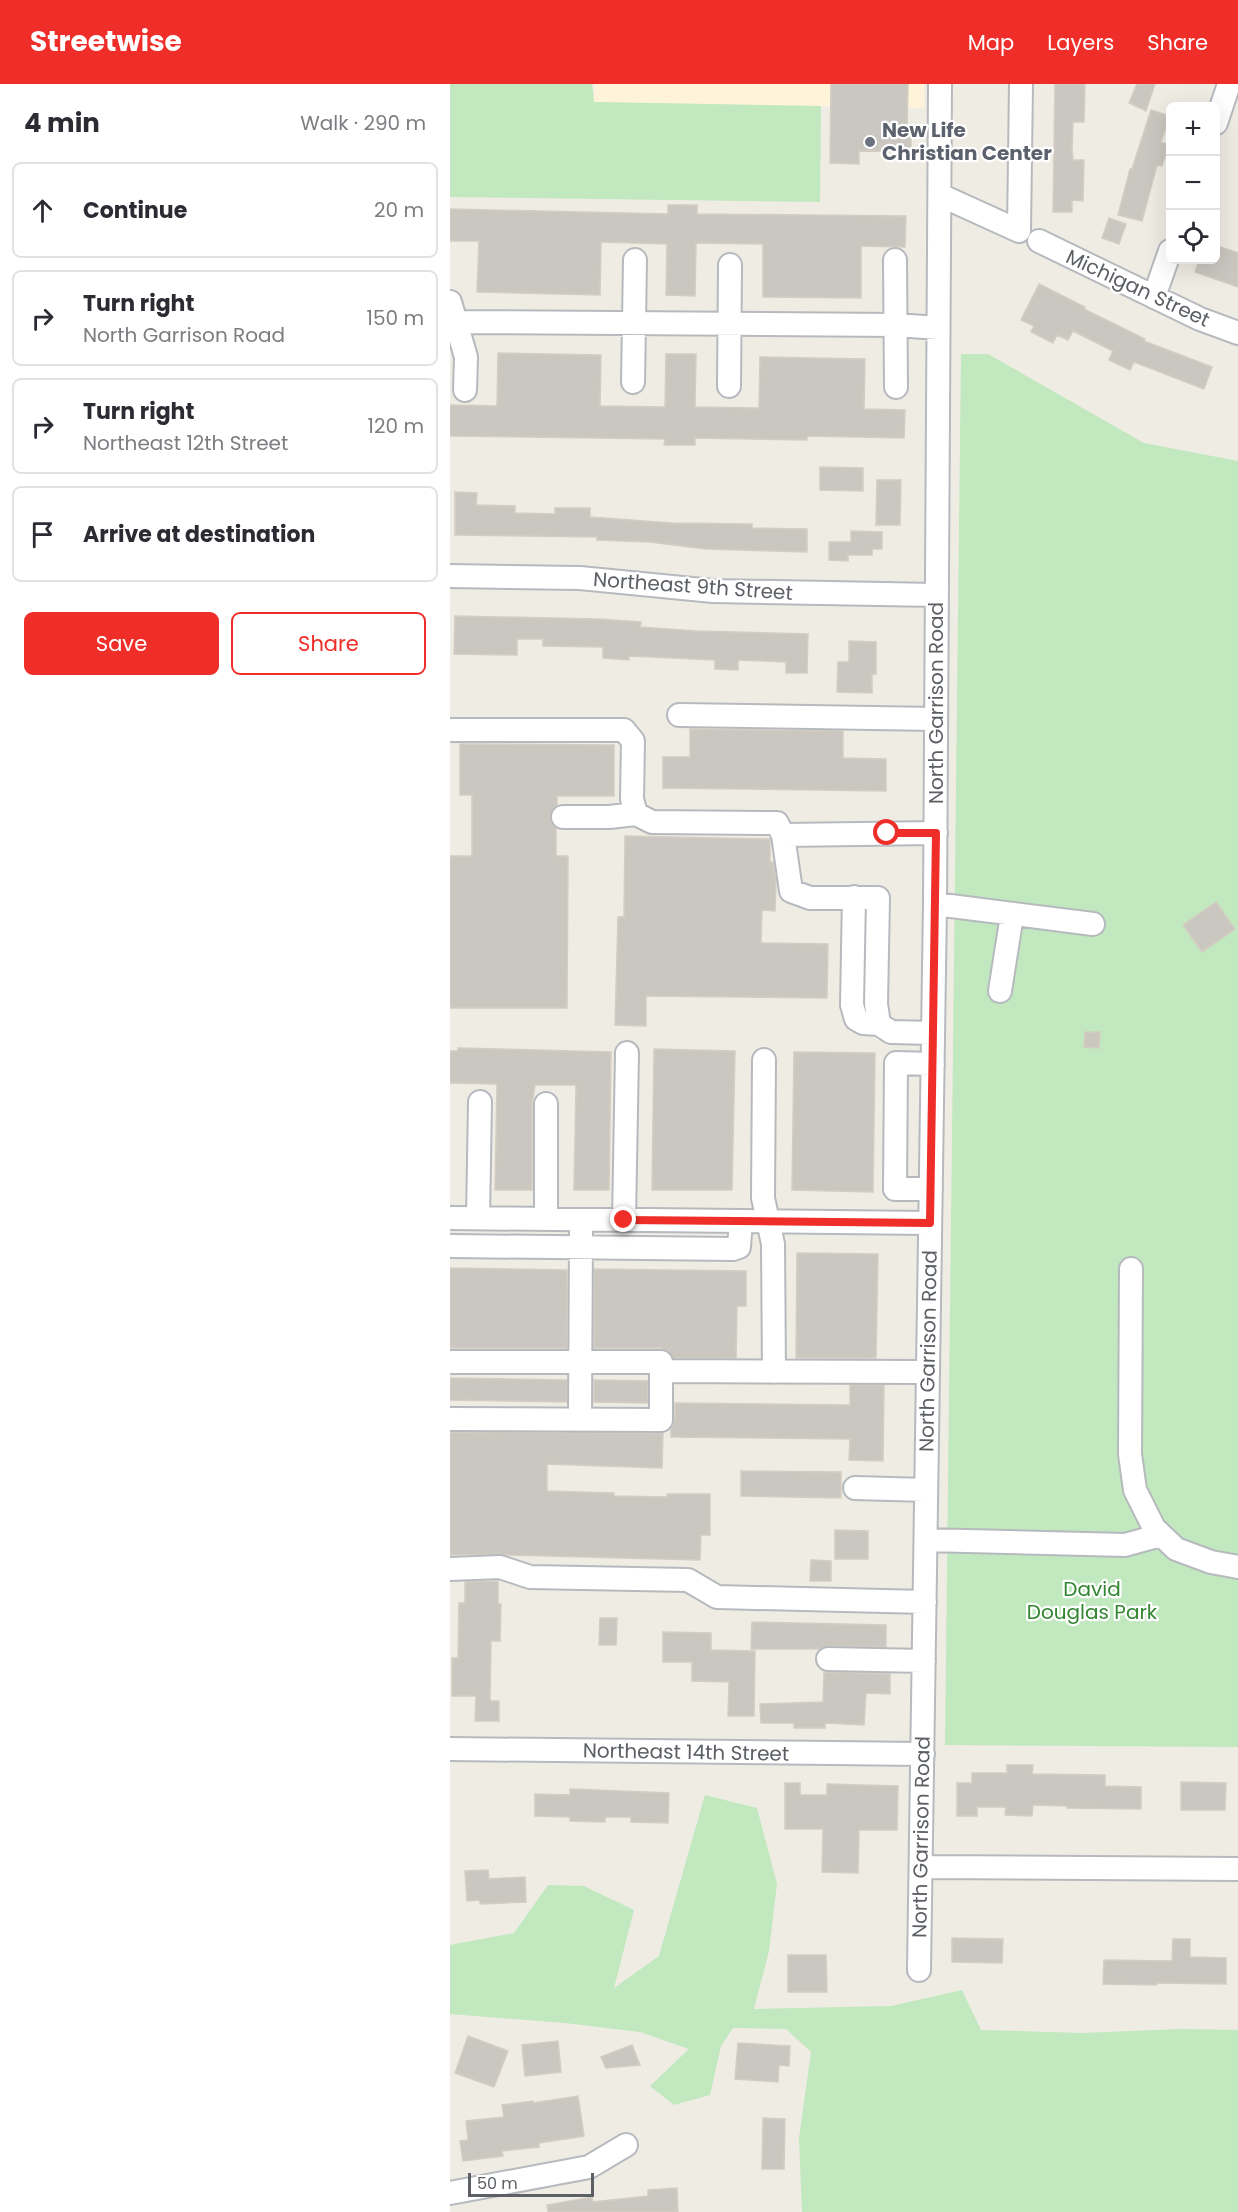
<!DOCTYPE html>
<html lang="en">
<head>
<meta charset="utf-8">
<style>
	body { margin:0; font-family:Poppins,sans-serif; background:#f2f2f3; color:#2b2b33 }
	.controls { position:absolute; right:18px; top:18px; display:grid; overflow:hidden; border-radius:9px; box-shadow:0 6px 24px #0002 }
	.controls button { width:54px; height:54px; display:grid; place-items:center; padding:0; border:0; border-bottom:2px solid #e1e1e2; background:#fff; color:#2b2b33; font:30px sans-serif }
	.scale { position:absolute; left:18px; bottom:15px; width:126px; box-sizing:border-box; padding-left:6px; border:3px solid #5c6065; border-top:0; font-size:16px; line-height:21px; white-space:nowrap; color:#5c6065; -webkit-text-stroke:4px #fff; paint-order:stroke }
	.stop { position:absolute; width:18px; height:18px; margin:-14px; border:4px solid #f02e29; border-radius:50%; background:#fff }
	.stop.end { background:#f02e29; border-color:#fff; box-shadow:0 2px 6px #0008 }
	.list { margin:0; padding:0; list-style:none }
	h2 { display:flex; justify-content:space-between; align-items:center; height:78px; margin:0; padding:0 24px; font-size:26px }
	h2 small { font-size:20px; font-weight:400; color:#7c7c81 }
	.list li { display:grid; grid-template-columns:39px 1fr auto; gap:18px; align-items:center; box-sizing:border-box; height:96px; margin:0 12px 12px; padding:0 12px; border:2px solid #e1e1e2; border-radius:9px }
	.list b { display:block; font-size:22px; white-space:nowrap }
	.list p { margin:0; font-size:20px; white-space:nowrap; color:#7c7c81 }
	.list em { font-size:20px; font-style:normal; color:#7c7c81 }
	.actions { display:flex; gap:12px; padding:18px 24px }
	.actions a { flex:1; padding:14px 0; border:2px solid #f02e29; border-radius:9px; text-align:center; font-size:21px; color:#f02e29 }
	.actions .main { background:#f02e29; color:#fff }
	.icon { flex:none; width:33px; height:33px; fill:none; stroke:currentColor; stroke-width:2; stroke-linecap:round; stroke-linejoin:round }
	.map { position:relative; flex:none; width:788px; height:2128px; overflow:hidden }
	header { display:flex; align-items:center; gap:36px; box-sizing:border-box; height:84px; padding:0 30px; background:#f02e29; color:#fff }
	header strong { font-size:28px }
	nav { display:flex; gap:33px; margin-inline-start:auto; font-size:21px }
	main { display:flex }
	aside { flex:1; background:#fff }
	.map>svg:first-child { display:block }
	.commercial { fill:#fff4d9 }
	.green { fill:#c1e8bf }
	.building { fill:#cac7c1; stroke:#d4cdc2; stroke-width:1.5 }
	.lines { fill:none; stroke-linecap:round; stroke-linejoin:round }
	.minor-casing { stroke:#b6babe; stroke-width:26 }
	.minor { stroke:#fff; stroke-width:22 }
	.route { stroke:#f02e29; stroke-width:8 }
	.worship-dot { fill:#6b7280; stroke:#fff; stroke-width:2 }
	.labels { text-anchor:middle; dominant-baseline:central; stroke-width:4.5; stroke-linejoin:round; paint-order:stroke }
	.worship-label { font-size:20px; font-weight:bold; fill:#5b616d; stroke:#fff; text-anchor:start }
	.street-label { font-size:20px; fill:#5c6065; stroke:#fff }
	.park-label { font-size:20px; fill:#328632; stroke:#fff }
</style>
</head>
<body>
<header>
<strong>Streetwise</strong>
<nav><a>Map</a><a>Layers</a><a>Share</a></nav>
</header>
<main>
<aside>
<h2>4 min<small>Walk · 290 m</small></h2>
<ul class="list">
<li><svg class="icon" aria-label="ahead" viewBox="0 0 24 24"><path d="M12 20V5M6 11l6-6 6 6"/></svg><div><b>Continue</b></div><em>20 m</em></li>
<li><svg class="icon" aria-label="right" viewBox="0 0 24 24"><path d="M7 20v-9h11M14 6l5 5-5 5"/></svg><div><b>Turn right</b><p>North Garrison Road</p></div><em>150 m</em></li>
<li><svg class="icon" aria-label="right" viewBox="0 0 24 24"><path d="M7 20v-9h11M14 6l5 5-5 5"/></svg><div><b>Turn right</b><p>Northeast 12th Street</p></div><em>120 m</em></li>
<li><svg class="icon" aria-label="arrive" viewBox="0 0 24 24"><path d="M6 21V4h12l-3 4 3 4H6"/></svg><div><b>Arrive at destination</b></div></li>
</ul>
<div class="actions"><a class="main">Save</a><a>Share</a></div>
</aside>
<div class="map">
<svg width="788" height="2128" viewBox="0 0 788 2128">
	<rect width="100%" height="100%" fill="#efece4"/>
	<!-- commercial -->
	<path class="commercial" d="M 144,0 L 474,0 L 474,24 L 144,18 Z"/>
	<!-- green -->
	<path class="green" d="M 0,0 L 142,0 L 144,18 L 371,22 L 370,118 L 0,113 Z
		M 511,270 L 538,270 L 694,359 L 788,377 L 788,1663 L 495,1661 Z
		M 255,1711 L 307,1724 L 327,1800 L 319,1867 L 304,1925 L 441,1922 L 512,1906 L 531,1946 L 632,1949 L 730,1945 L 788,1946 L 788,2128 L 352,2128 L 349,2054 L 361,1968 L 336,1945 L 283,1944 L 271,1962 L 260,2011 L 224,2021 L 200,2002 L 239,1965 L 190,1948 L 115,1939 L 0,1930 L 0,1861 L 64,1849 L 98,1801 L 134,1802 L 184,1826 L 164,1904 L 209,1872 Z"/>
	<!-- building -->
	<path class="building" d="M 381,0 L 458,0 L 457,48 L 461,48 L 461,68 L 409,67 L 409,80 L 380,79 Z
		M 605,0 L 635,0 L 634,38 L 623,38 L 622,64 L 623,76 L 634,76 L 633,117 L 622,116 L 622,128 L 603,128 Z
		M 687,0 L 705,0 L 696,27 L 679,19 Z
		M 701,26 L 720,32 L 711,58 L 719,61 L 712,82 L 707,81 L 692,137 L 668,131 L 680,85 L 682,85 Z
		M 218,121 L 247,121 L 247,130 L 456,132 L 455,163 L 411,162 L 411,214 L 313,213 L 313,160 L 246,159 L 245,212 L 216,211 L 217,160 L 151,158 L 150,211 L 27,208 L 29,157 L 0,157 L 0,125 L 218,130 Z
		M 659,134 L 676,140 L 669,160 L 652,154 Z
		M 768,162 L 788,169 L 788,203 L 745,188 L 749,176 L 765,176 Z
		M 589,200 L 635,223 L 634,225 L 695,255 L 694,257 L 762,283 L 754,305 L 684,278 L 680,286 L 659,276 L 663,267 L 623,247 L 618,256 L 607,251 L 603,259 L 581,248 L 584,242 L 571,236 Z
		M 48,269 L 151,271 L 150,322 L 215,323 L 216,270 L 246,270 L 245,323 L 309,324 L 310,273 L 415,275 L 414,325 L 455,326 L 454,354 L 357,352 L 357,356 L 245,354 L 245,361 L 214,361 L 215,355 L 0,352 L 0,321 L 47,322 Z
		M 370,383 L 413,384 L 413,407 L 370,406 Z
		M 427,396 L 451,396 L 450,441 L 426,441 Z
		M 5,408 L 27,409 L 26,421 L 65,422 L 65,429 L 105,430 L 105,424 L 140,424 L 140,433 L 222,439 L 302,440 L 302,444 L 357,445 L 357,468 L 256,465 L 200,458 L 147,456 L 147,453 L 5,451 Z
		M 401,447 L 432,448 L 432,465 L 422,465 L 422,471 L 398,471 L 398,477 L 379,476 L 379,458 L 401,458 Z
		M 5,532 L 149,535 L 191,538 L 190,543 L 247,547 L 358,550 L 357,589 L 336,589 L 336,578 L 288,576 L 288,586 L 265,585 L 265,576 L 179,572 L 179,576 L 153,574 L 153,563 L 93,562 L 93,555 L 67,555 L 67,571 L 4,570 Z
		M 399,557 L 426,558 L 426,590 L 422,590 L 422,609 L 387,608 L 388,578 L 399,578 Z
		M 240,645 L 393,647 L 393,674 L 436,675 L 436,707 L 213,704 L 213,673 L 240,673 Z
		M 10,660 L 164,661 L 164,712 L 107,712 L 107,721 L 102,726 L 100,732 L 101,739 L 106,745 L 106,772 L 118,772 L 117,924 L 0,924 L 0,772 L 22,772 L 22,711 L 10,711 Z
		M 175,752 L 320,755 L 320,778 L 323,778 L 326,796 L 325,827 L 312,826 L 311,859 L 378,860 L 377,914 L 196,912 L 196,942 L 165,941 L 168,833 L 174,833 Z
		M 766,818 L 785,845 L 752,868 L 733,841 Z
		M 635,948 L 650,948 L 649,964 L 634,963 Z
		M 8,964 L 161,968 L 159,1106 L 124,1106 L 126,1001 L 85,1001 L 82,1020 L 82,1106 L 45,1106 L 47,1000 L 0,999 L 0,967 L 8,967 Z
		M 204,965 L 285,967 L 282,1106 L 202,1106 Z
		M 344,968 L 425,969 L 423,1108 L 342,1106 Z
		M 347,1169 L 428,1170 L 426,1274 L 346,1274 Z
		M 0,1184 L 117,1186 L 117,1264 L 0,1264 Z
		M 144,1185 L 296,1187 L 296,1222 L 287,1222 L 286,1274 L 223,1274 L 218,1267 L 211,1264 L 144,1264 Z
		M 0,1294 L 117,1296 L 117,1318 L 0,1316 Z
		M 144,1296 L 198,1297 L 198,1319 L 144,1318 Z
		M 400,1301 L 434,1301 L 433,1377 L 399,1376 L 400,1355 L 221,1353 L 221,1345 L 225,1336 L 225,1319 L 400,1321 Z
		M 0,1348 L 213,1349 L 212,1384 L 97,1380 L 97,1407 L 164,1409 L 164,1412 L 217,1413 L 217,1410 L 260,1410 L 260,1451 L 251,1451 L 250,1476 L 58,1471 L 49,1470 L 0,1471 Z
		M 291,1387 L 391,1388 L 391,1414 L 291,1412 Z
		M 385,1446 L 418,1447 L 418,1475 L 385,1475 Z
		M 361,1476 L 381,1477 L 381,1497 L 360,1497 Z
		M 48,1497 L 48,1520 L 51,1520 L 50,1557 L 41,1557 L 40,1617 L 49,1617 L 49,1637 L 25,1637 L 26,1612 L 2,1612 L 2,1574 L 8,1574 L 9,1519 L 15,1519 L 15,1498 Z
		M 150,1534 L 167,1534 L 166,1561 L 149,1561 Z
		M 302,1538 L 436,1541 L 436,1563 L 378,1562 L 370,1565 L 301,1565 Z
		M 213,1548 L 261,1549 L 261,1566 L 305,1567 L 304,1632 L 278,1632 L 279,1598 L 242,1597 L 242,1578 L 213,1578 Z
		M 374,1588 L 440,1590 L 440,1610 L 416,1609 L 414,1641 L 375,1639 L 375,1644 L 344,1644 L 344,1639 L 311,1639 L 310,1620 L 373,1618 Z
		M 557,1681 L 583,1681 L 582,1690 L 655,1691 L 655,1702 L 691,1703 L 691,1725 L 617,1724 L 617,1722 L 583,1721 L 582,1732 L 555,1731 L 556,1723 L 527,1723 L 527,1732 L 507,1732 L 507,1699 L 522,1699 L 522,1689 L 557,1689 Z
		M 731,1698 L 776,1699 L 775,1726 L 731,1726 Z
		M 335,1699 L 350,1699 L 350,1711 L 377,1711 L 377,1700 L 448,1702 L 447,1746 L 409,1746 L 408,1789 L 372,1788 L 373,1745 L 335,1745 Z
		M 120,1705 L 219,1709 L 218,1739 L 181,1738 L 181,1733 L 155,1733 L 155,1738 L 120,1737 L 120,1733 L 85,1732 L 85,1710 L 120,1711 Z
		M 38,1786 L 39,1795 L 75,1793 L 76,1818 L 30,1820 L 30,1816 L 17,1817 L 15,1787 Z
		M 502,1854 L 553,1855 L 552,1879 L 502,1878 Z
		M 723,1855 L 740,1855 L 740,1873 L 776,1874 L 776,1900 L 707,1899 L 707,1901 L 653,1900 L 654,1876 L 722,1877 Z
		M 338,1871 L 376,1871 L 377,1908 L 338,1908 Z
		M 18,1952 L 58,1967 L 44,2003 L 5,1989 Z
		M 108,1957 L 111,1988 L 75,1992 L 72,1961 Z
		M 288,1959 L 340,1962 L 339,1982 L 329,1981 L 328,1998 L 285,1995 Z
		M 182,1961 L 190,1981 L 156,1984 L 151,1973 Z
		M 128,2012 L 134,2052 L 89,2059 L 89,2063 L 52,2067 L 53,2072 L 13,2077 L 10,2057 L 18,2056 L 16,2037 L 54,2033 L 52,2021 L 83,2017 L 83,2019 Z
		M 313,2034 L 335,2035 L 334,2085 L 312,2085 Z
		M 227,2104 L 228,2128 L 98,2128 L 97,2121 L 142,2113 L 143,2118 L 198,2112 L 198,2106 Z"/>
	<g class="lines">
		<!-- minor casing -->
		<g class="minor-casing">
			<path id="minor" d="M 766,39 L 779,0
				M 490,111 L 569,147 L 571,0
				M 589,157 L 750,235 L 788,249
				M 445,176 L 446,303
				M 704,213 L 720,167
				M 0,218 L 16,273 L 15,306
				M 5,238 L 446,241 L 488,244
				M 183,298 L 185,176
				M 279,302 L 280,181
				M 0,492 L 130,494 L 263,507 L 487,511
				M 229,631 L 486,635
				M 0,646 L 174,646 L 183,657 L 182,715 L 186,730 L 202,738 L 327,739 L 333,751 L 486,749
				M 113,733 L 159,733 L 186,730
				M 333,751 L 341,807 L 360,814 L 428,814 L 426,920 L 429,940
				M 404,813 L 402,921 L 406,935 L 413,939 L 429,940 L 441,948 L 483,949
				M 485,820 L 643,840
				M 550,907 L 562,831
				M 314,976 L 313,1114 L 323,1160 L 324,1288
				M 96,1020 L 96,1135
				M 481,1105 L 445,1105 L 446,979 L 483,980
				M 0,1134 L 480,1139
				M 28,1134 L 30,1018
				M 174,1136 L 177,969
				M 0,1162 L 283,1165 L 289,1163 L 291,1137
				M 681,1185 L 680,1370 L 685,1406 L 704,1444 L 726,1465 L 761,1478 L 788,1483
				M 0,1278 L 211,1278 L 211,1336 L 0,1335
				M 211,1287 L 478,1288
				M 130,1335 L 131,1148
				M 405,1404 L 476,1406
				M 476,1456 L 675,1461 L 711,1451
				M 0,1485 L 50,1483 L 80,1493 L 238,1496 L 267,1513 L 475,1518
				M 378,1575 L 474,1577
				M 0,1665 L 473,1670
				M 471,1783 L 788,1785
				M 469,1886 L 485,820 L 490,0
				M 0,2109 L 139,2083 L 176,2061"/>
		</g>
		<!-- minor -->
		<use href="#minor" class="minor"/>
	</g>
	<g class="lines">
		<!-- route -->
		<path class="route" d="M 174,1136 L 480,1139 L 486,749 L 437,749"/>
	</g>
	<!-- markers -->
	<circle class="worship-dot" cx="420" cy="58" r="6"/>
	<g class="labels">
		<!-- worship labels -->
		<g class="worship-label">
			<text x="432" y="46">New Life<tspan x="432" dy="23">Christian Center</tspan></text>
		</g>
		<!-- street labels -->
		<g class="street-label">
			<text transform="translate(688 204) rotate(25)">Michigan Street</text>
			<text transform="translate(243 502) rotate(4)">Northeast 9th Street</text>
			<text transform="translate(486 619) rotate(-90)">North Garrison Road</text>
			<text transform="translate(478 1267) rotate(-89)">North Garrison Road</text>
			<text transform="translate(236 1668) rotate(1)">Northeast 14th Street</text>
			<text transform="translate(471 1753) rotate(-89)">North Garrison Road</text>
		</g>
		<!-- park labels -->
		<g class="park-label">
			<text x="642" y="1505">David<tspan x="642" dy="23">Douglas Park</tspan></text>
		</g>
	</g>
</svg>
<div class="controls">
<button>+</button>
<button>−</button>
<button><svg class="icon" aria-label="locate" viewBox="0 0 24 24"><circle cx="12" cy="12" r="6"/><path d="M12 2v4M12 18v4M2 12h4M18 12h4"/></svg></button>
</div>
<div class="scale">50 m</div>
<div class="stop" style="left:437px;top:749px"></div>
<div class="stop end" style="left:174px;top:1136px"></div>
</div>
</main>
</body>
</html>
